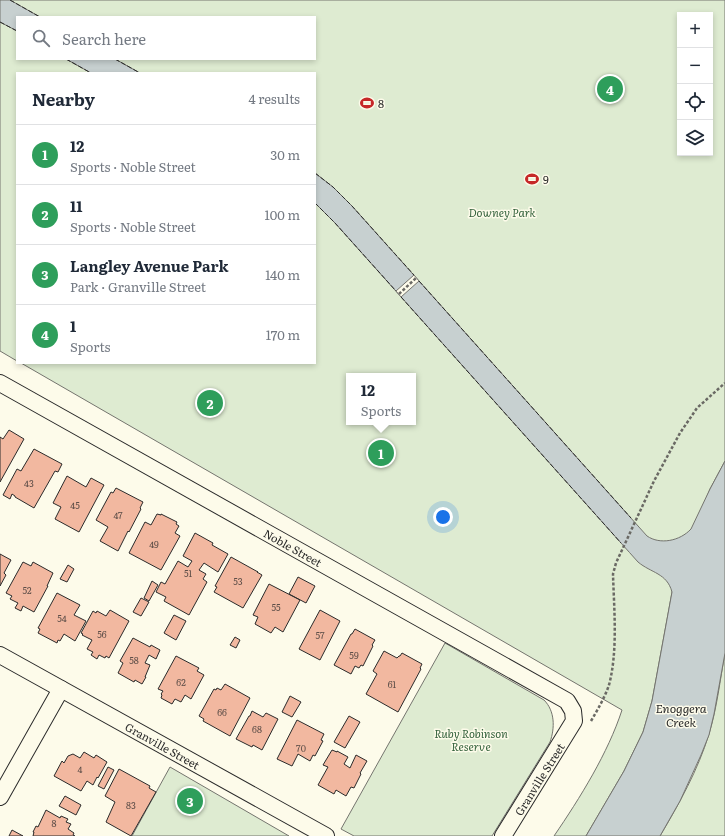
<!DOCTYPE html>
<html lang="en">
<head>
<meta charset="utf-8">
<style>
	body { margin:0; font-family:Literata,serif; background:#f6f6f7; color:#1f2937 }
	.controls { position:absolute; right:12px; top:12px; display:grid; overflow:hidden; border-radius:0px; box-shadow:0 2px 6px #0003 }
	.controls button { width:36px; height:36px; display:grid; place-items:center; padding:0; border:0; border-bottom:1px solid #e0e1e3; background:#fff; color:#1f2937; font:20px sans-serif }
	.you { position:absolute; left:443px; top:517px; width:14px; height:14px; margin:-10px; border:3px solid #fff; border-radius:50%; background:#1a73e8; box-shadow:0 0 0 6px #1a73e833 }
	.badge { display:grid; place-items:center; width:26px; height:26px; border-radius:50%; background:#0f766e; color:#fff; font-size:13px; font-weight:700 }
	.pin { position:absolute; translate:-50% -50%; border:2px solid #fff; box-shadow:0 1px 4px #0006 }
	.popup { position:absolute; left:346px; top:373px; width:70px; height:52px; box-sizing:border-box; display:grid; place-content:center; border-radius:0px; background:#fff; filter:drop-shadow(0 1px 3px #0005); font-size:13px; white-space:nowrap; color:#747a83 }
	.popup b { font-size:15px; color:#1f2937 }
	.popup::after { content:''; position:absolute; left:50%; top:100%; margin-left:-8px; border:8px solid transparent; border-top-color:#fff }
	.list { margin:0; padding:0; list-style:none }
	h2 { display:flex; justify-content:space-between; align-items:center; height:52px; margin:0; padding:0 16px; font-size:17px }
	h2 small { font-size:13px; font-weight:400; color:#747a83 }
	.list li { display:grid; grid-template-columns:26px 1fr auto; gap:12px; align-items:center; box-sizing:border-box; height:60px; padding:0 16px; border-top:1px solid #e0e1e3 }
	.list b { display:block; font-size:15px; white-space:nowrap }
	.list p { margin:0; font-size:13px; white-space:nowrap; color:#747a83 }
	.list em { font-size:13px; font-style:normal; color:#747a83 }
	.icon { flex:none; width:22px; height:22px; fill:none; stroke:currentColor; stroke-width:2; stroke-linecap:round; stroke-linejoin:round }
	.map { position:relative; flex:none; width:725px; height:836px; overflow:hidden }
	.search { position:absolute; background:#fff; box-shadow:0 2px 6px #0003; left:16px; top:16px; width:300px; height:44px; display:flex; align-items:center; gap:10px; box-sizing:border-box; padding:0 14px; border-radius:0px; color:#747a83; font-size:15px }
	.panel { position:absolute; background:#fff; box-shadow:0 2px 6px #0003; left:16px; top:72px; width:300px; height:292px; border-radius:0px }
	.map>svg:first-child { display:block }
	.green { fill:#deebd1; stroke:#74746e; fill-rule:evenodd }
	.water { fill:#c7d0d0; stroke:#74746e }
	.pier { fill:#fdfbea; stroke:#74746e }
	.building { fill:#f2b8a0; stroke:#2b2b2b }
	.lines { fill:none; stroke-linecap:round; stroke-linejoin:round }
	.minor-casing { stroke:#2b2b2b; stroke-width:18 }
	.path { stroke:#6a6964; stroke-width:2.5; stroke-dasharray:3 2; stroke-linecap:butt }
	.minor { stroke:#fdfbea; stroke-width:16 }
	.fence { stroke:#2b2b2b; stroke-width:1; stroke-dasharray:5 2; stroke-linecap:butt }
	.labels { text-anchor:middle; dominant-baseline:central; stroke-width:3; stroke-linejoin:round; paint-order:stroke }
	.number-label { font-size:9px; fill:#5d4e48 }
	.poi-label { font-size:11px; fill:#2b2b2b; stroke:#fdfbea; text-anchor:start }
	.park-label { font-size:11px; font-style:italic; fill:#34623c; stroke:#fdfbea }
	.street-label { font-size:11px; fill:#2b2b2b; stroke:#fdfbea }
	.water-label { font-size:12px; font-style:italic; fill:#2b2b2b; stroke:#fdfbea }
</style>
</head>
<body>
<div class="map">
<svg width="725" height="836" viewBox="0 0 725 836">
	<rect width="100%" height="100%" fill="#fdfbea"/>
	<!-- green -->
	<path class="green" d="M 0,0 L 725,0 L 725,461 L 710,489 L 675,576 L 652,701 L 643,732 L 624,771 L 586,836 L 554,836 C 580,798 608,753 622,710 L 21,363 L 315,363 L 315,73 L 17,73 L 17,361 L 0,351 ZM 680,15 L 710,15 L 710,153 L 680,153 ZM 17,17 L 315,17 L 315,59 L 17,59 ZM 349,376 L 413,376 L 413,422 L 349,422 Z
		M 445,643 L 544,700 C 555,711 555,728 550,742 L 492,836 L 354,836 L 341,829 Z
		M 725,653 L 725,836 L 660,836 C 679,804 698,770 709,734 C 717,708 720,680 725,653 Z
		M 170,767 L 289,836 L 132,836 Z"/>
	<!-- water -->
	<path class="water" d="M 0,0 L 10,0 L 40,17 L 17,17 L 17,31 L 0,22 Z
		M 66,59 L 115,59 L 140,73 L 91,73 Z
		M 315,173 L 333,187 L 352,206 L 647,536 C 660,545 680,541 691,529 L 710,489 L 725,461 L 725,653 L 714,714 L 709,735 L 701,755 L 680,801 L 660,836 L 586,836 L 624,771 L 643,732 L 652,701 L 672,592 C 667,573 651,573 638,562 C 632,556 627,549 621,543 L 335,223 L 315,203 Z"/>
	<!-- pier -->
	<path class="pier" d="M 414,275 L 419,281 L 401,297 L 396,291 Z"/>
	<!-- building -->
	<path class="building" d="M 9,430 L 24,439 L 0,482 L 0,437 L 3,439 Z
		M 34,449 L 62,464 L 58,472 L 55,471 L 34,508 L 15,497 L 15,496 L 12,494 L 10,499 L 3,495 L 17,469 L 21,471 Z
		M 67,476 L 86,487 L 91,478 L 104,485 L 79,532 L 55,519 L 61,507 L 53,503 Z
		M 116,488 L 143,502 L 140,508 L 141,509 L 129,532 L 128,531 L 118,551 L 100,541 L 108,527 L 96,520 L 111,492 L 113,493 Z
		M 157,514 L 161,515 L 161,514 L 177,522 L 176,524 L 179,526 L 175,533 L 180,536 L 161,570 L 129,553 L 145,522 L 151,525 Z
		M 195,533 L 213,543 L 212,545 L 228,554 L 218,572 L 204,563 L 199,570 L 206,574 L 203,579 L 207,582 L 189,615 L 164,601 L 166,597 L 156,592 L 161,582 L 165,584 L 178,561 L 188,567 L 192,561 L 183,556 Z
		M 0,554 L 11,560 L 4,573 L 6,575 L 0,586 Z
		M 231,557 L 258,572 L 257,572 L 262,575 L 243,608 L 214,592 L 217,587 L 215,586 Z
		M 23,562 L 31,566 L 33,562 L 53,573 L 47,586 L 48,586 L 34,612 L 23,606 L 21,611 L 15,608 L 18,603 L 10,599 L 12,596 L 6,593 Z
		M 68,565 L 74,569 L 67,582 L 60,579 Z
		M 298,577 L 315,586 L 306,603 L 289,594 Z
		M 152,581 L 158,585 L 149,601 L 144,598 Z
		M 269,584 L 300,600 L 283,632 L 275,627 L 271,633 L 255,624 L 258,617 L 253,615 Z
		M 57,593 L 80,605 L 74,615 L 86,621 L 75,641 L 64,634 L 60,641 L 58,640 L 57,643 L 38,633 L 40,629 L 38,628 Z
		M 141,598 L 149,602 L 141,616 L 133,612 Z
		M 110,610 L 129,621 L 109,658 L 106,656 L 105,658 L 99,655 L 97,659 L 91,655 L 93,652 L 87,649 L 92,640 L 82,635 L 83,634 L 81,633 L 93,611 L 96,613 L 97,611 L 106,616 Z
		M 320,610 L 340,621 L 320,660 L 299,649 Z
		M 174,615 L 186,621 L 176,640 L 164,633 Z
		M 355,629 L 375,640 L 372,645 L 373,646 L 363,666 L 361,665 L 359,668 L 355,666 L 351,674 L 334,665 L 351,634 L 352,634 Z
		M 235,637 L 240,640 L 236,648 L 230,645 Z
		M 133,638 L 150,647 L 151,645 L 160,650 L 156,659 L 149,655 L 145,663 L 150,665 L 145,677 L 146,677 L 142,684 L 135,680 L 134,682 L 118,673 L 123,663 L 120,661 Z
		M 384,651 L 397,658 L 399,656 L 400,656 L 402,653 L 422,664 L 420,668 L 421,669 L 398,712 L 366,694 L 377,674 L 373,671 Z
		M 176,656 L 199,668 L 197,671 L 204,675 L 191,699 L 185,695 L 181,702 L 175,699 L 172,704 L 161,698 L 162,695 L 161,694 L 163,691 L 158,689 Z
		M 225,684 L 250,698 L 230,736 L 203,721 L 204,719 L 199,716 L 214,689 L 216,690 L 217,688 L 221,690 Z
		M 290,696 L 301,702 L 292,717 L 282,712 Z
		M 252,711 L 263,717 L 266,713 L 278,719 L 262,750 L 253,745 L 252,747 L 236,739 L 249,716 L 250,716 Z
		M 349,716 L 360,722 L 345,748 L 334,742 Z
		M 297,720 L 324,734 L 321,740 L 323,741 L 315,756 L 313,755 L 310,761 L 298,754 L 292,766 L 277,759 Z
		M 332,750 L 337,752 L 337,751 L 348,757 L 344,764 L 350,768 L 356,755 L 367,761 L 360,773 L 361,774 L 354,788 L 351,787 L 346,796 L 336,790 L 334,794 L 318,785 L 328,767 L 323,765 Z
		M 84,752 L 94,758 L 96,755 L 107,762 L 98,778 L 97,777 L 93,785 L 87,781 L 81,791 L 54,776 L 62,761 L 64,763 L 68,756 L 73,754 L 80,758 Z
		M 108,767 L 114,770 L 104,789 L 98,786 Z
		M 119,769 L 150,786 L 149,788 L 156,792 L 131,836 L 106,822 L 115,802 L 105,796 Z
		M 65,796 L 81,805 L 76,815 L 59,806 Z
		M 46,810 L 60,818 L 61,816 L 68,819 L 66,822 L 71,824 L 68,829 L 74,833 L 73,835 L 75,836 L 33,836 L 34,832 L 33,832 L 36,826 L 38,827 Z
		M 12,830 L 23,836 L 9,836 Z"/>
	<g class="lines">
		<!-- minor casing -->
		<g class="minor-casing">
			<g id="minor">
				<path id="s1" d="M 0,383 L 567,701 L 573,711 L 574,721 L 503,836"/>
				<path id="s2" d="M 0,655 L 326,836"/>
				<path d="M 0,797 L 61,689"/>
			</g>
		</g>
		<!-- path -->
		<path class="path" d="M 399,294 L 416,278
			M 591,721 C 598,709 605,697 609,685 C 618,651 614,609 613,574 L 616,563 L 654,481 L 680,433 L 697,408 L 725,383"/>
		<!-- minor -->
		<use href="#minor" class="minor"/>
		<!-- fence -->
		<path class="fence" d="M 10,0 L 40,17
			M 0,22 L 17,31
			M 66,59 L 91,73
			M 115,59 L 140,73
			M 315,173 L 333,187 L 352,206 L 414,275
			M 315,203 L 335,223 L 396,291
			M 419,281 L 631,518
			M 401,297 L 621,543"/>
	</g>
	<!-- icons -->
	<defs>
		<g id="stadium-bare" transform="scale(1.08)"><path d="M0-5a6.5 5 0 1 0 0 10a6.5 5 0 1 0 0-10ZM-3.5-1.8h7v3.6h-7Z" fill="#c62828" stroke="#fdfbea" stroke-width="2.5" paint-order="stroke"/></g>
	</defs>
	<g fill-rule="evenodd">
		<use href="#stadium-bare" x="367" y="103"/>
		<use href="#stadium-bare" x="532" y="179"/>
	</g>
	<g class="labels">
		<!-- number labels -->
		<g class="number-label">
			<text x="29" y="483">43</text>
			<text x="75" y="505">45</text>
			<text x="118" y="515">47</text>
			<text x="154" y="544">49</text>
			<text x="188" y="573">51</text>
			<text x="238" y="581">53</text>
			<text x="27" y="590">52</text>
			<text x="276" y="607">55</text>
			<text x="62" y="618">54</text>
			<text x="102" y="634">56</text>
			<text x="320" y="635">57</text>
			<text x="354" y="655">59</text>
			<text x="134" y="660">58</text>
			<text x="181" y="682">62</text>
			<text x="392" y="684">61</text>
			<text x="222" y="712">66</text>
			<text x="257" y="729">68</text>
			<text x="301" y="748">70</text>
			<text x="80" y="769">4</text>
			<text x="131" y="805">83</text>
			<text x="54" y="823">8</text>
		</g>
		<!-- poi labels -->
		<g class="poi-label">
			<text x="378" y="103">8</text>
			<text x="543" y="179">9</text>
		</g>
		<!-- park labels -->
		<g class="park-label">
			<text x="502" y="212">Downey Park</text>
			<text x="471" y="733">Ruby Robinson<tspan x="471" dy="13">Reserve</tspan></text>
		</g>
		<!-- street labels -->
		<g class="street-label">
			<text stroke="none"><textPath href="#s1" startOffset="336">Noble Street</textPath></text>
			<text stroke="none"><textPath href="#s2" startOffset="186">Granville Street</textPath></text>
			<text transform="translate(539 779) rotate(-58)">Granville Street</text>
		</g>
		<!-- water labels -->
		<g class="water-label">
			<text x="681" y="708">Enoggera<tspan x="681" dy="14">Creek</tspan></text>
		</g>
	</g>
</svg>
<div class="controls">
<button>+</button>
<button>−</button>
<button><svg class="icon" aria-label="locate" viewBox="0 0 24 24"><circle cx="12" cy="12" r="6"/><path d="M12 2v4M12 18v4M2 12h4M18 12h4"/></svg></button>
<button><svg class="icon" aria-label="layers" viewBox="0 0 24 24"><path d="M12 4l9 5-9 5-9-5zM3 14l9 5 9-5"/></svg></button>
</div>
<div class="you"></div>
<div class="pin badge" style="left:381px;top:453px;background:#2e9e5b">1</div>
<div class="popup"><b>12</b>Sports</div>
<div class="pin badge" style="left:210px;top:403px;background:#2e9e5b">2</div>
<div class="pin badge" style="left:190px;top:801px;background:#2e9e5b">3</div>
<div class="pin badge" style="left:610px;top:89px;background:#2e9e5b">4</div>
<div class="search"><svg class="icon" aria-label="search" viewBox="0 0 24 24"><circle cx="10" cy="10" r="6"/><path d="M15 15l6 6"/></svg>Search here</div>
<section class="panel">
<h2>Nearby<small>4 results</small></h2>
<ul class="list">
<li><span class="badge" style="background:#2e9e5b">1</span><div><b>12</b><p>Sports · Noble Street</p></div><em>30 m</em></li>
<li><span class="badge" style="background:#2e9e5b">2</span><div><b>11</b><p>Sports · Noble Street</p></div><em>100 m</em></li>
<li><span class="badge" style="background:#2e9e5b">3</span><div><b>Langley Avenue Park</b><p>Park · Granville Street</p></div><em>140 m</em></li>
<li><span class="badge" style="background:#2e9e5b">4</span><div><b>1</b><p>Sports</p></div><em>170 m</em></li>
</ul>
</section>
</div>
</body>
</html>
